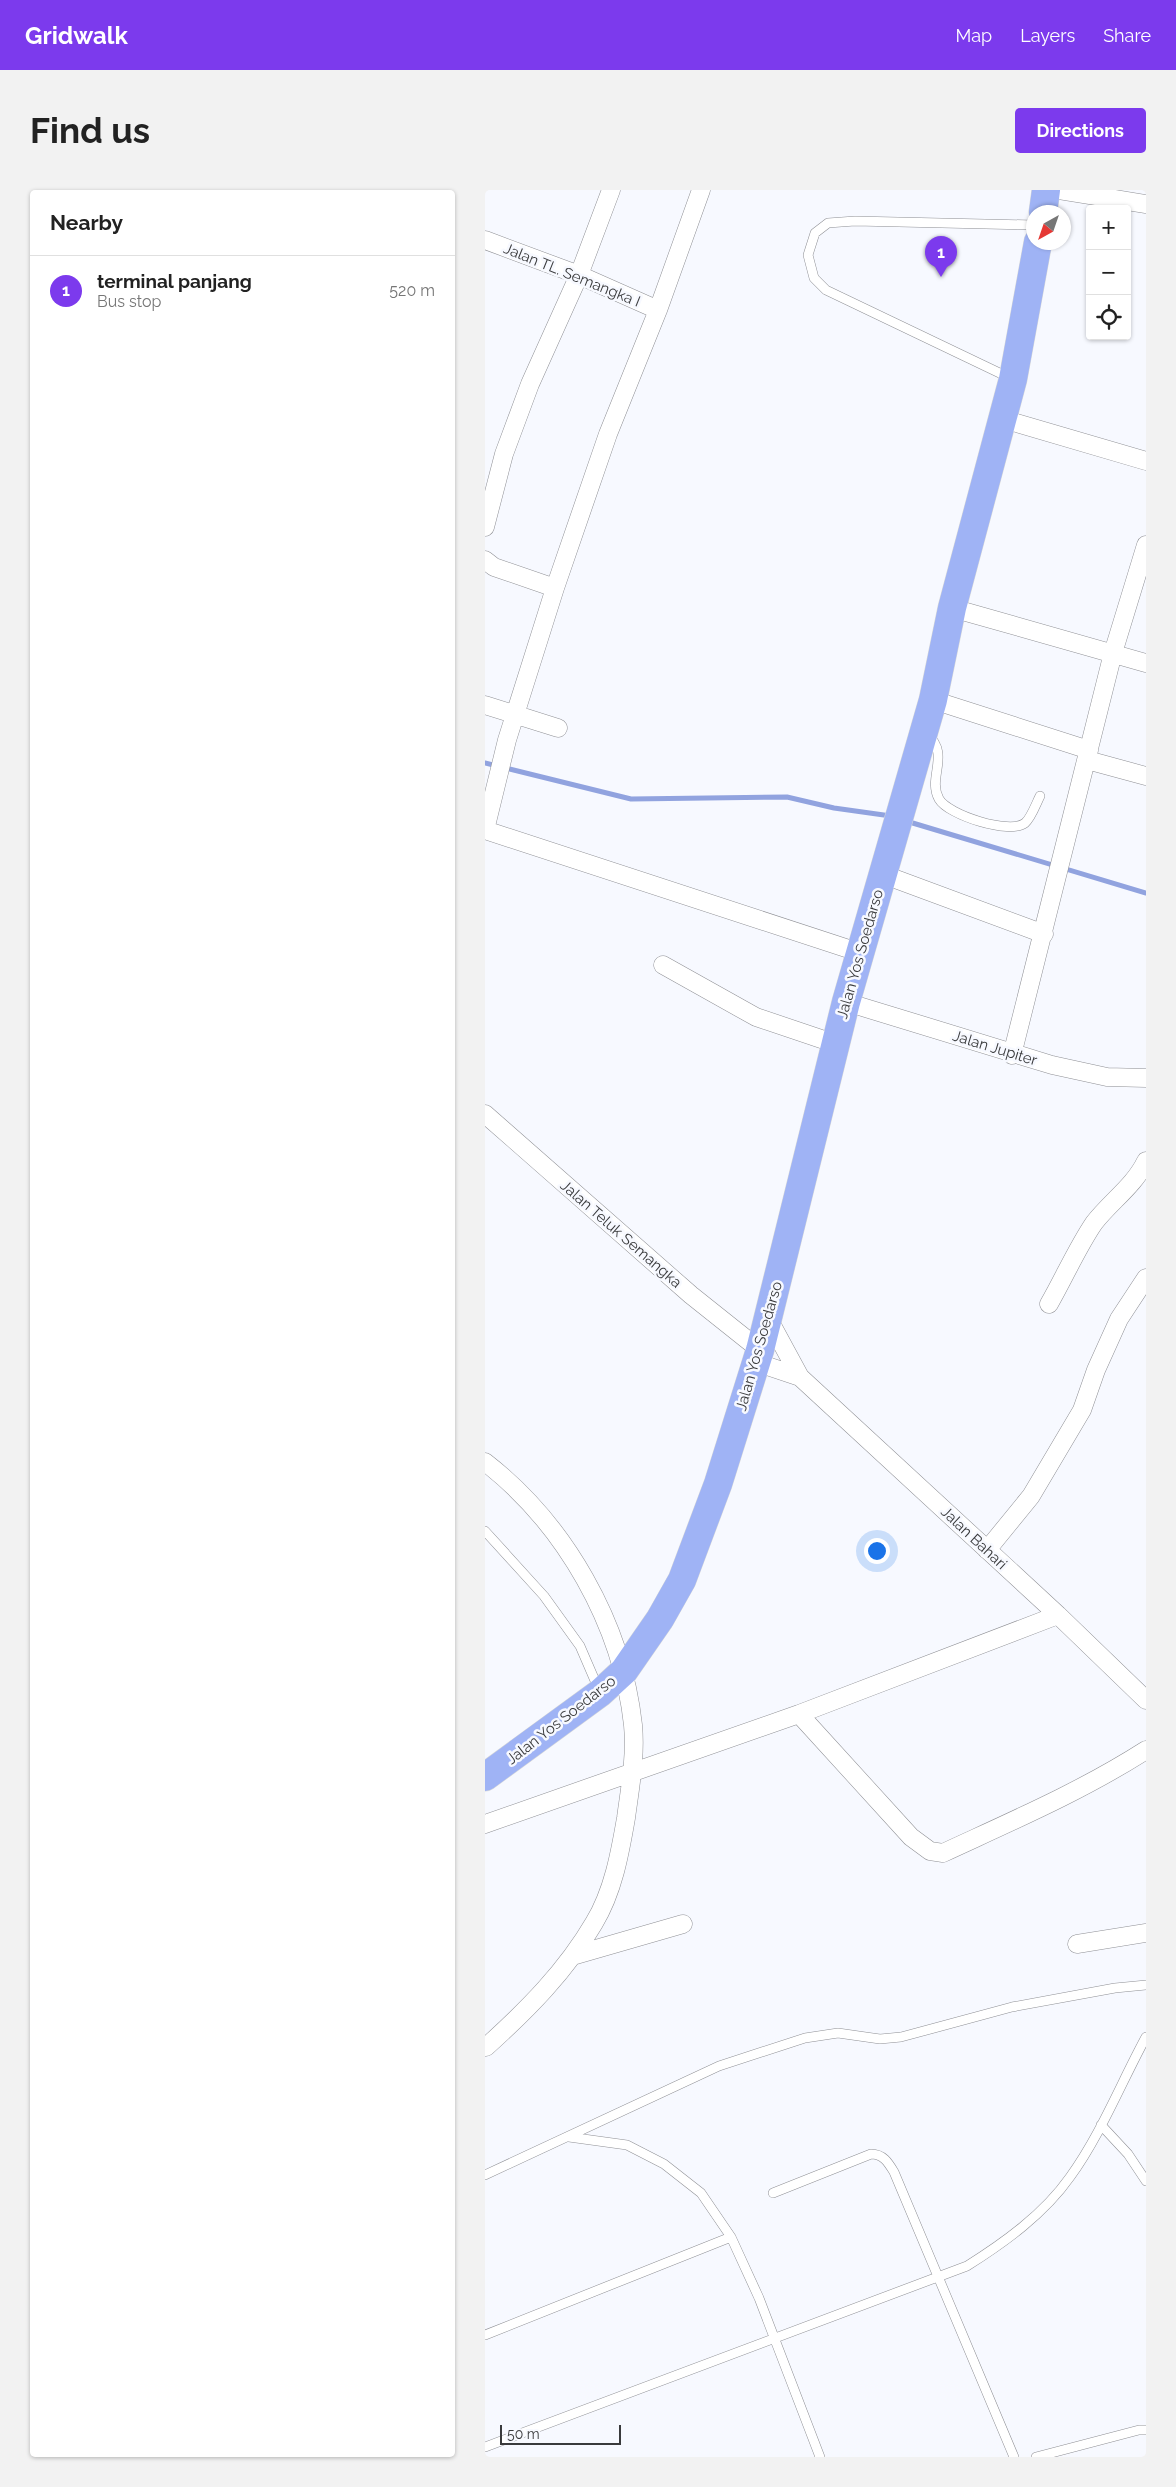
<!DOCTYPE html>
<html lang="en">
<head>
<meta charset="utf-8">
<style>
	body { margin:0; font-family:Raleway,sans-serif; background:#f2f2f2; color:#222 }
	.controls { position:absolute; right:15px; top:15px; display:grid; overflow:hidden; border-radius:5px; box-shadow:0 1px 4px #0004 }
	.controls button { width:45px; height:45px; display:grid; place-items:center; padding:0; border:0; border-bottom:1px solid #e0e0e0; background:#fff; color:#222; font:25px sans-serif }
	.compass { position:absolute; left:541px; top:15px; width:45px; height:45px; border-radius:50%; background:#fff; box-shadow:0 1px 4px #0004; rotate:220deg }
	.scale { position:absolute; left:15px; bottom:12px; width:121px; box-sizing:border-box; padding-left:5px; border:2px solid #393a3c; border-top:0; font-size:14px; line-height:18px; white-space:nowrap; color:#393a3c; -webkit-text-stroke:4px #f7f9ff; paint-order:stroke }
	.you { position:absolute; left:391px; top:1360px; width:18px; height:18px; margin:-12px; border:4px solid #fff; border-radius:50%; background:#1a73e8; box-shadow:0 0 0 8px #1a73e833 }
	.badge { display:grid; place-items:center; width:32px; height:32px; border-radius:50%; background:#7c3aed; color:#fff; font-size:16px; font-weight:700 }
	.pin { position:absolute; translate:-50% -41px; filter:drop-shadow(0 1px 2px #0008) }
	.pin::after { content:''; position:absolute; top:26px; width:18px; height:15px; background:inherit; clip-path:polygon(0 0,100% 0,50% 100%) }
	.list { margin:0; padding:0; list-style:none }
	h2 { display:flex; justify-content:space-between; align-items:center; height:65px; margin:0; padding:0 20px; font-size:21px }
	h2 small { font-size:16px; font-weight:400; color:#767676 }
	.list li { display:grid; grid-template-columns:32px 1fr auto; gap:15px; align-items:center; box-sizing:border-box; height:70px; padding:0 20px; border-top:1px solid #e0e0e0 }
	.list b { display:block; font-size:19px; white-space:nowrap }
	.list p { margin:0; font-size:16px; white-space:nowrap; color:#767676 }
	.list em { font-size:16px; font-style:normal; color:#767676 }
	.icon { flex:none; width:28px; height:28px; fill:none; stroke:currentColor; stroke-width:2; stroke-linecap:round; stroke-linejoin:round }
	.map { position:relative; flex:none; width:661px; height:2267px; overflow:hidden; border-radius:5px }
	header { display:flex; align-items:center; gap:30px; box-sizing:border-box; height:70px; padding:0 25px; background:#7c3aed; color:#fff }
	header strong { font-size:24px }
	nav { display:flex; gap:28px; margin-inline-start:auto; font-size:18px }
	.intro { display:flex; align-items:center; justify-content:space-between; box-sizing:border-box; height:120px; padding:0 30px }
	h1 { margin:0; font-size:35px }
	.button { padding:12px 22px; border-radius:5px; background:#7c3aed; color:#fff; font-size:18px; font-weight:700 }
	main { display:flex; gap:30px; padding:0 30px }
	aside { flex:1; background:#fff; border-radius:5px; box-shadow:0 1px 4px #0004 }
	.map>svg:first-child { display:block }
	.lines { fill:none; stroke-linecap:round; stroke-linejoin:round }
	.stream { stroke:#91a3df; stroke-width:5 }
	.lane-casing { stroke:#8f9095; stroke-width:10 }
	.street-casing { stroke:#8f9095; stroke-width:19 }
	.highway-casing { stroke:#d7d8d8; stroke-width:29 }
	.lane { stroke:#fff; stroke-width:9 }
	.street { stroke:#fff; stroke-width:18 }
	.highway { stroke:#9fb3f5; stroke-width:28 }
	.labels { text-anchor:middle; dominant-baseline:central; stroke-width:5; stroke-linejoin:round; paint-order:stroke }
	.street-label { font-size:15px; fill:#393a3c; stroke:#f7f9ff }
</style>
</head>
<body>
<header>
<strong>Gridwalk</strong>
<nav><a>Map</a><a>Layers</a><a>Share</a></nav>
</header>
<div class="intro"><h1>Find us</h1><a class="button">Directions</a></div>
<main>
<aside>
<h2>Nearby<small></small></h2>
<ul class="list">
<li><span class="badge">1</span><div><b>terminal panjang</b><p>Bus stop</p></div><em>520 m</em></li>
</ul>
</aside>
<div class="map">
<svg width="661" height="2267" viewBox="0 0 661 2267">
	<rect width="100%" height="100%" fill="#f7f9ff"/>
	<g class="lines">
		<!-- stream -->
		<path class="stream" d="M 0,573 L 146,609 L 302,607 L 349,618 L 406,626
			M 421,631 L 661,703"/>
		<!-- lane casing -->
		<g class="lane-casing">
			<path id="lane" d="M 525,188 L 341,100 L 329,88 L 323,65 L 330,43 L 343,33 L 370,31 L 548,35
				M 442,544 C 466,565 442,587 454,609 C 463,625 525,645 540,633 C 546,628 551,614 555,606
				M 0,1341 L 59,1406 L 95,1456 L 114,1500
				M 616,1935 L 643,1964 L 661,1991
				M 84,1947 L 142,1955 L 179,1974 L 216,2003 L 246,2047 L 274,2108 L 335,2267
				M 0,1985 L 234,1876 L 320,1848 L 353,1843 L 395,1849 L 416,1847 L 527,1817 L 630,1798 L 661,1795
				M 288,2003 L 386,1964 C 398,1964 403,1972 409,1982 L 529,2267
				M 0,2145 L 246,2047
				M 0,2257 L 482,2076 C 520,2052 559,2024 585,1987 C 616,1944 636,1893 661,1847
				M 551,2267 L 654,2240 L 661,2240"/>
		</g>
		<!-- street casing -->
		<g class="street-casing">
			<path id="street" d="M 574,0 L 661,14
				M 0,50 L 94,85 L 173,120
				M 518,229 L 661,271
				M 0,337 L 19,264 L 45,194 L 94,85 L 126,0
				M 0,370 L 9,377 L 70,398
				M 467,418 L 661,473
				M 448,510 L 604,560
				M 0,515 L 73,538
				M 602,570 L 661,586
				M 0,640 L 22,550 L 70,398 L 123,244 L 173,120 L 216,0
				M 0,640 L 376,763
				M 397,684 L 559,744
				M 178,775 L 271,827 L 351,854
				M 361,812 L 567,875 L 622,887 L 661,888
				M 527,865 L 628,463 L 661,355
				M 0,924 L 206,1105 L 275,1160
				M 564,1114 C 579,1088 592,1058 609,1033 C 626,1011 649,996 661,971
				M 283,1128 L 315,1187 L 573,1425 L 661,1510
				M 270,1172 L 315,1187
				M 0,1272 C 80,1334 137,1434 148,1535 C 151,1566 145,1598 141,1628 C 135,1663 128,1702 109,1733 C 81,1781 42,1820 1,1857
				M 502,1360 L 546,1306 L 597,1220 L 611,1180 L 634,1129 L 661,1088
				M 314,1524 L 426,1647 L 445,1661 L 458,1663 C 527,1631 597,1601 661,1560
				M 0,1634 L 314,1524 L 573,1425
				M 592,1754 L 661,1743
				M 87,1766 L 198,1734"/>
		</g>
		<!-- highway casing -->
		<g class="highway-casing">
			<path id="highway" d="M 558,22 L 561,0
				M 0,1587 L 115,1503 L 139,1481 L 175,1429 L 197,1390 L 233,1294 L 275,1160 L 361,812 L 448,510 L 467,418 L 528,189 L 553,52"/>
		</g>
		<!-- lane -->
		<use href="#lane" class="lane"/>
		<!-- street -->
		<use href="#street" class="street"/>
		<!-- highway -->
		<use href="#highway" class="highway"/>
	</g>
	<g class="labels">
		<!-- street labels -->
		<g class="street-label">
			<text transform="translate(87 85) rotate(22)">Jalan TL. Semangka I</text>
			<text transform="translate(375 764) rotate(-74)">Jalan Yos Soedarso</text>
			<text transform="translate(510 858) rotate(17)">Jalan Jupiter</text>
			<text transform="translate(136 1044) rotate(41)">Jalan Teluk Semangka</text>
			<text transform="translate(274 1156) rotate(-74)">Jalan Yos Soedarso</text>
			<text transform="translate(489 1348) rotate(43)">Jalan Bahari</text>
			<text transform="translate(76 1530) rotate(-38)">Jalan Yos Soedarso</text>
		</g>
	</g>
</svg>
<div class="controls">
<button>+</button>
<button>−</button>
<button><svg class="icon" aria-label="locate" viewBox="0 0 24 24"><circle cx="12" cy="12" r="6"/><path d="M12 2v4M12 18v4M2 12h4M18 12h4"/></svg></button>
</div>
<svg class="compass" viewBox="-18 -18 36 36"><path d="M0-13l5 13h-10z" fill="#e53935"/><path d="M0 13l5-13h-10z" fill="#767676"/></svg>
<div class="scale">50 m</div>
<div class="you"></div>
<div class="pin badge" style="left:456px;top:87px">1</div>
</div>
</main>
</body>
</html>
